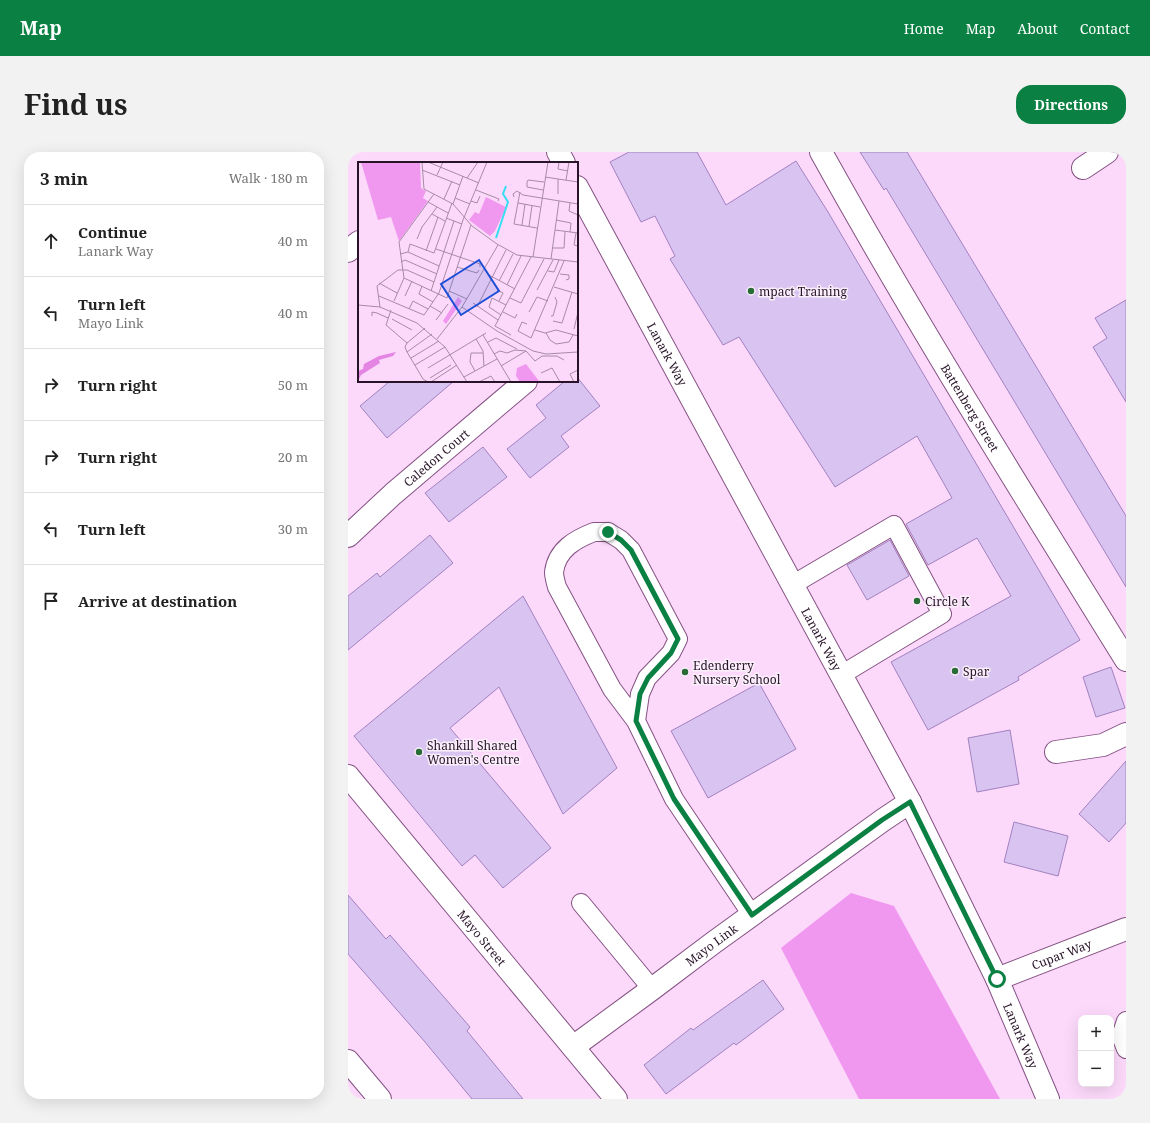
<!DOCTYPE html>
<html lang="en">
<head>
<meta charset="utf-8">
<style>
	body { margin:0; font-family:"Noto Serif",serif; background:#f2f2f2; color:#222 }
	.controls { position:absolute; right:12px; bottom:12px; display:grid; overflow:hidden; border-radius:8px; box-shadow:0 4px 16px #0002 }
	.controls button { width:36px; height:36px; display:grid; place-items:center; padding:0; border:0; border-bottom:1px solid #e0e0e0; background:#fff; color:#222; font:20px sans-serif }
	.stop { position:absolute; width:12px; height:12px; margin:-9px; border:3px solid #0b8043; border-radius:50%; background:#fff }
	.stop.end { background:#0b8043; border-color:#fff; box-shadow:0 1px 4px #0008 }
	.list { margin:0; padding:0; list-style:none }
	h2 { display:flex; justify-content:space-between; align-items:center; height:52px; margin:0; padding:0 16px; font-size:17px }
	h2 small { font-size:13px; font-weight:400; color:#767676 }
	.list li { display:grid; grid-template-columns:26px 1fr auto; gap:12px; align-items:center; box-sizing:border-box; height:72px; padding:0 16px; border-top:1px solid #e0e0e0 }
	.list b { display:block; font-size:15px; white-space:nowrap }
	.list p { margin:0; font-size:13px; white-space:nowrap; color:#767676 }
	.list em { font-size:13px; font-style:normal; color:#767676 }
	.icon { flex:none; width:22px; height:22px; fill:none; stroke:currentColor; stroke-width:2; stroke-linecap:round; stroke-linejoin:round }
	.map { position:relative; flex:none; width:778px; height:947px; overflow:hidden; border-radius:16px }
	header { display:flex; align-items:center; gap:24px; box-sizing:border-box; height:56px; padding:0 20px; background:#0b8043; color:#fff }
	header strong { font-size:19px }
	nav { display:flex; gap:22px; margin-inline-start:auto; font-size:14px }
	.intro { display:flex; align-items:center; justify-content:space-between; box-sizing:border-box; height:96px; padding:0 24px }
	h1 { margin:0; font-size:28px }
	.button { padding:10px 18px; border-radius:16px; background:#0b8043; color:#fff; font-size:14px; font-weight:700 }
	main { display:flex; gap:24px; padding:0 24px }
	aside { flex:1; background:#fff; border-radius:16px; box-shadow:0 4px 16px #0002 }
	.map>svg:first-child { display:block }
	.green { fill:#f097ef }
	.building { fill:#d9c3f0; stroke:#a181c0 }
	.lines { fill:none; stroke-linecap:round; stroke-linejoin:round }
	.service-casing { stroke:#845283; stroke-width:20 }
	.minor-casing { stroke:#845283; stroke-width:24 }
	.tertiary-casing { stroke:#845283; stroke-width:24 }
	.service { stroke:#fff; stroke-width:18 }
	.minor { stroke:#fff; stroke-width:22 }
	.tertiary { stroke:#fff; stroke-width:22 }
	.route { stroke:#0b8043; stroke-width:5 }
	.poi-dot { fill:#2a6c37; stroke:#faeffa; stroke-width:1.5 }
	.labels { text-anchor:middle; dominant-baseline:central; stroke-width:3; stroke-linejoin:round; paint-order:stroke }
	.poi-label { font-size:12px; fill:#281328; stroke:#faeffa; text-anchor:start }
	.street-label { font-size:12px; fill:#281328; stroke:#faeffa }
	.inset-river { fill:none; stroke:#33def2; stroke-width:2 }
	.inset-road { fill:none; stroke:#a78aa6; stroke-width:1 }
	.view { fill:#1d4ed8; fill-opacity:0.15; stroke:#1d4ed8; stroke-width:2 }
	.inset-edge { fill:none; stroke:#281328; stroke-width:2 }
</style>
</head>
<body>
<header>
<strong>Map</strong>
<nav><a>Home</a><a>Map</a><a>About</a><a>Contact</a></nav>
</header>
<div class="intro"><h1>Find us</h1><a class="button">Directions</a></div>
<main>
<aside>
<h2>3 min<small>Walk · 180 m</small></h2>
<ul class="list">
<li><svg class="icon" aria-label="ahead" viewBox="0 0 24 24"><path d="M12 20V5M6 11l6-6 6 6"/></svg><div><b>Continue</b><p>Lanark Way</p></div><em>40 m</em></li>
<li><svg class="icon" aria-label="left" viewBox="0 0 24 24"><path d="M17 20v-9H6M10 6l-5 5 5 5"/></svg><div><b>Turn left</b><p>Mayo Link</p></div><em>40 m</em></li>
<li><svg class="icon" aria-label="right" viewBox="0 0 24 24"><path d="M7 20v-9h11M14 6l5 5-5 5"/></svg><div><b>Turn right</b></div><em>50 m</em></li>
<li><svg class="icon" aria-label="right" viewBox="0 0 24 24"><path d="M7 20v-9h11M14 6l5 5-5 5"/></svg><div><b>Turn right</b></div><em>20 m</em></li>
<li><svg class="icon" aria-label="left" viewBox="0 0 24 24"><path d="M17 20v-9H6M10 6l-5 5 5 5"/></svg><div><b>Turn left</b></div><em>30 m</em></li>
<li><svg class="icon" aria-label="arrive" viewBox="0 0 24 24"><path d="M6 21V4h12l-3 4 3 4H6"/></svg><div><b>Arrive at destination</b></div></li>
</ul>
</aside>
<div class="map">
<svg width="778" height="947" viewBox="0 0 778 947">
	<rect width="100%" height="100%" fill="#fcd9fa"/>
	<!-- green -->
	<path class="green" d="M 503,741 L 546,754 L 652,947 L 511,947 L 433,796 Z"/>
	<!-- building -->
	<path class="building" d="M 281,0 L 349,0 L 378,53 L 448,9 L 480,60 L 732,488 L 670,525 L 671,528 L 580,578 L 543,510 L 663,444 L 629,386 L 580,413 L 558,372 L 604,346 L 569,284 L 487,335 L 391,185 L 375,193 L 322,107 L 327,104 L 307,64 L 293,70 L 262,10 Z
		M 512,0 L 559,0 L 778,364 L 778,435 L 538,36 L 536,38 Z
		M 778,148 L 778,250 L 745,195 L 759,186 L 747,166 Z
		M 229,225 L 252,254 L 213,284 L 221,295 L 182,326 L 159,297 L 198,266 L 188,253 L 217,229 L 229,229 Z
		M 42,229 L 106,229 L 39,286 L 12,254 Z
		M 135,295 L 159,325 L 101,370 L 77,341 Z
		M 82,383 L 105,411 L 0,498 L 0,444 L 29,421 L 32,425 Z
		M 542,388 L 561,424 L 519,448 L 499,413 Z
		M 175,444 L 269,616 L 215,662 L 151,535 L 102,576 L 203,696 L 155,736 L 127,703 L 114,714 L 6,584 Z
		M 763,515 L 777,556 L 748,565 L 735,525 Z
		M 411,531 L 448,597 L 360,646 L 323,579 Z
		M 662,578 L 671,632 L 629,640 L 620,586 Z
		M 778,609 L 778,671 L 761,690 L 731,662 Z
		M 666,670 L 720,684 L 710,724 L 656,710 Z
		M 0,743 L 38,787 L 42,783 L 122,875 L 119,879 L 175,947 L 124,947 L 77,890 L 0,802 Z
		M 415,828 L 436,857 L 388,893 L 386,891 L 318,942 L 296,913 L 343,876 L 345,878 Z"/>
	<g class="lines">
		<!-- service casing -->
		<g class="service-casing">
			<path id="service" d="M 246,380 L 260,380 L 273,388 L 283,398 L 330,487 L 323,501 L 299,526 L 292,542 L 288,569 L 264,537 L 209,435 C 208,431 206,425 206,420 C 209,397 228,387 246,380 Z
				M 444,433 L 546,373 L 594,462 L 493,523
				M 288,569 L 326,647 L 404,763
				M 233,751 L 304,837
				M 778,869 L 773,884 L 778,897"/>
		</g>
		<!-- minor casing -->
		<g class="minor-casing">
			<g id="minor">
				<path id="s1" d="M 473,0 C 569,173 674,340 778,508"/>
				<path d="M 735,16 L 759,0"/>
				<path d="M 0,99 L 11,90"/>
				<path id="s2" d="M 0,384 L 45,342 L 178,229"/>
				<path d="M 708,600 L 755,593 L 778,582"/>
				<path id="s3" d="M 0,624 L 268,947"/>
				<path id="s4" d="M 225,895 L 304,837 L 365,791 L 535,668 L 562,650"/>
				<path d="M 0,909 L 32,947"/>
			</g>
		</g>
		<!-- tertiary casing -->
		<g class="tertiary-casing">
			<g id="tertiary">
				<path d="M 210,0 L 216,11"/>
				<path id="s5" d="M 229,35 L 562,650 L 649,827 L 700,947"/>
				<path id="s6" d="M 649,827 L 778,777"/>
			</g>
		</g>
		<!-- service -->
		<use href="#service" class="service"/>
		<!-- minor -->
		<use href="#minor" class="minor"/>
		<!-- tertiary -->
		<use href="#tertiary" class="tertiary"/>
	</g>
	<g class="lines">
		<!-- route -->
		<path class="route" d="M 260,380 L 273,388 L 283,398 L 330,487 L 323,501 L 300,526 L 292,542 L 288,569 L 326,647 L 404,763 L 534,668 L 562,650 L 649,827"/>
	</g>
	<!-- markers -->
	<g class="poi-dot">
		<circle cx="403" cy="139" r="4"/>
		<circle cx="569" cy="449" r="4"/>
		<circle cx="607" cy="519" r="4"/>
		<circle cx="337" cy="520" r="4"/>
		<circle cx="71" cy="600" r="4"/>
	</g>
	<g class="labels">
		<!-- poi labels -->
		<g class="poi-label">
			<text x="411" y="139">mpact Training</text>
			<text x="577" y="449">Circle K</text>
			<text x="345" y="513">Edenderry<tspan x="345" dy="14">Nursery School</tspan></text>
			<text x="615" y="519">Spar</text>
			<text x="79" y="593">Shankill Shared<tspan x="79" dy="14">Women's Centre</tspan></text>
		</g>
		<!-- street labels -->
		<g class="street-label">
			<text stroke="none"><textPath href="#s5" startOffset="190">Lanark Way</textPath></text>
			<text stroke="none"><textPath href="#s1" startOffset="296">Battenberg Street</textPath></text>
			<text stroke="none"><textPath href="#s2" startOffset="118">Caledon Court</textPath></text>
			<text stroke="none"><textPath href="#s5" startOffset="514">Lanark Way</textPath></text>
			<text stroke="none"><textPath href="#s3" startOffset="210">Mayo Street</textPath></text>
			<text stroke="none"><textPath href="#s4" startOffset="172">Mayo Link</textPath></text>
			<text stroke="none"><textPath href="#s6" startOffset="69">Cupar Way</textPath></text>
			<text stroke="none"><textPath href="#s5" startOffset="958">Lanark Way</textPath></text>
		</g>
	</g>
	<!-- overview -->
	<g transform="translate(10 10)">
		<rect width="220" height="220" fill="#fcd9fa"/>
		<path d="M 3,0 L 62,0 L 63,26 L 68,29 L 65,36 L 70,39 L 41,79 L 33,55 L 20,58 ZM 128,35 L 148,45 L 137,69 L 132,74 L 111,58 L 117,50 L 121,52 ZM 100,135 L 104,139 L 88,162 L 85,159 ZM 168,202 L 181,219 L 180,220 L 162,220 L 158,214 L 159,206 Z" fill="#f097ef"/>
		<path d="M 38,190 L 35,194 L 21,198 L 22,201 L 3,213 L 0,219 L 0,209 L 5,207 L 6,202 L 21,194 Z" fill="#e484e3"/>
		<path class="inset-river" d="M 138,76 L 150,40 L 145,32 L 148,24"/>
		<path class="inset-road" d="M 64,0 L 66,27 L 95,42 L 114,64 L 139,82 L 159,93 L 220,100M 70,0 L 121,21M 201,0 L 200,7 L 210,9M 64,8 L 102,23M 79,13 L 85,0M 187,15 L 220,20M 109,16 L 120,0M 200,17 L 200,32M 208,18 L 211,0M 118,28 L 141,37 L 140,39M 185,28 L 169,25 L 169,20 L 170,18 L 186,20M 162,30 L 156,62 L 179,66M 156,35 L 155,32 L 159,29 L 165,33 L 220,42M 97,36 L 112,42M 86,37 L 94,19M 113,39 L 119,41 L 122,34M 70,40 L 90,51M 160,41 L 182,45M 212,41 L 211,49 L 220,53M 95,42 L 105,14M 74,52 L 87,59M 88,56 L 104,62M 198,58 L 213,61 L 212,70M 164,63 L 167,42M 171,64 L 174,44M 197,68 L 220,71M 218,71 L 216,83 L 220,84M 59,77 L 64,65 L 79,45M 195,86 L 206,86 L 207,70M 78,87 L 122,102 L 122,105M 68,89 L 80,55M 50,90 L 52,82 L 76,91 L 94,41M 42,92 L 50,90 L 81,104M 175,95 L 190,0M 193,97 L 201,39M 43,100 L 47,98 L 79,112M 99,105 L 119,111 L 121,108M 190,109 L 196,110 L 201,98M 202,112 L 211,113 L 211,117 L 208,118M 131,113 L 157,127M 46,116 L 89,136 L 113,63M 141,119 L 155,92M 21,121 L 39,131M 149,123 L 163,94M 64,124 L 61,132 L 75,140M 196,125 L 220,132M 139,128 L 145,131 L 141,139M 179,128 L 195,98M 73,129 L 96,59M 91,129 L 109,137M 21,134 L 66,153 L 81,131 L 105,58 L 129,0M 47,134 L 54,119M 152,136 L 163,141 L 186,97M 36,139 L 46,116 L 41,80 L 76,32M 115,141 L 140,158M 0,143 L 22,145 L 59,161 L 87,185 L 109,220M 72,144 L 84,151M 22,145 L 19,124 L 40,108 L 49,108 L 76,120M 104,145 L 139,169 L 175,189 L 188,192 L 220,190M 119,145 L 148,88M 51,147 L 55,139 L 70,147M 33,148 L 28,163 L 49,181M 145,150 L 157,156 L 159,152M 171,150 L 179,135 L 190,139M 143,153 L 131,145 L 134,136 L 148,143M 14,154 L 14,150 L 19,151 L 30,156M 193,154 L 195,154 L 199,140 L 197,135M 34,157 L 54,168M 78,158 L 90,142M 195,159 L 204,161 L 214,130M 169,162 L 164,160 L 160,169 L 173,176 L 206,99M 216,167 L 220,150M 177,168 L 187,171 L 198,168 L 220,174M 188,171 L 192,178 L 198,182 L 211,180 L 215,173M 125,173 L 153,220M 153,173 L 137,164 L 173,95M 79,177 L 104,145 L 140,83M 118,177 L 125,189 L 126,204M 130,180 L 138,176 L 159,187M 49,181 L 47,185 L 49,190 L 65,217 L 70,220M 49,181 L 67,166M 168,189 L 177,199 L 184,194 L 199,194 L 206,198M 49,190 L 74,172M 136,192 L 142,189 L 149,191 L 157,188 L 168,189M 53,196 L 81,179M 57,203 L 87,185M 143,204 L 168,189M 70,206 L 128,171M 117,209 L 112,200 L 113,191 L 125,191M 183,211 L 194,206 L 202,220M 106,215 L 139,197M 72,216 L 93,203M 73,220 L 99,203M 121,220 L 133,214 L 137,220M 216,220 L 212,212 L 220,208"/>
		<path class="view" d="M 121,98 L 141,129 L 103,153 L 83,122 Z"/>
		<rect width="220" height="220" class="inset-edge"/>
	</g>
</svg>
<div class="controls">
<button>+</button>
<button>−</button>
</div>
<div class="stop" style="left:649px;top:827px"></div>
<div class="stop end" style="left:260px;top:380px"></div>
</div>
</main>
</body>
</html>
